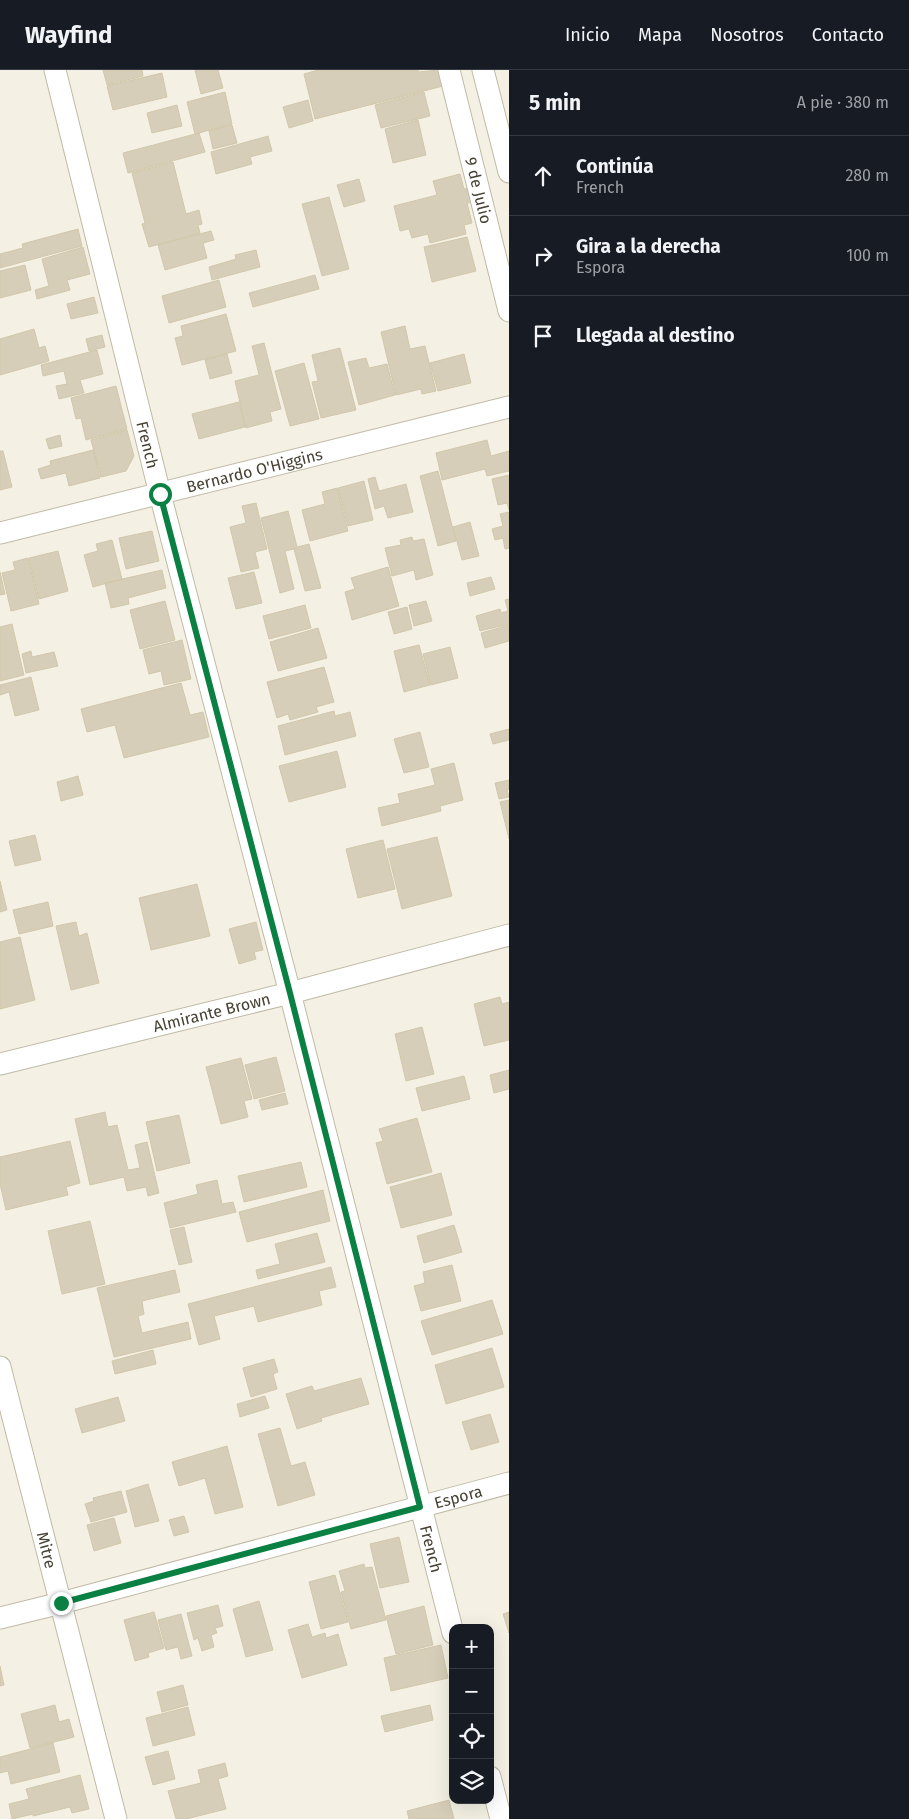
<!DOCTYPE html>
<html lang="es">
<head>
<meta charset="utf-8">
<style>
	body { margin:0; font-family:"Fira Sans",sans-serif; background:#242831; color:#f1f3f6 }
	.controls { position:absolute; right:15px; bottom:15px; display:grid; overflow:hidden; border-radius:10px; box-shadow:0 5px 20px #0002 }
	.controls button { width:45px; height:45px; display:grid; place-items:center; padding:0; border:0; border-bottom:1px solid #363941; background:#171b24; color:#f1f3f6; font:25px sans-serif }
	.stop { position:absolute; width:15px; height:15px; margin:-11px; border:4px solid #0b8043; border-radius:50%; background:#fff }
	.stop.end { background:#0b8043; border-color:#fff; box-shadow:0 1px 5px #0008 }
	.list { margin:0; padding:0; list-style:none }
	h2 { display:flex; justify-content:space-between; align-items:center; height:65px; margin:0; padding:0 20px; font-size:21px }
	h2 small { font-size:16px; font-weight:400; color:#9ea1a6 }
	.list li { display:grid; grid-template-columns:32px 1fr auto; gap:15px; align-items:center; box-sizing:border-box; height:80px; padding:0 20px; border-top:1px solid #363941 }
	.list b { display:block; font-size:19px; white-space:nowrap }
	.list p { margin:0; font-size:16px; white-space:nowrap; color:#9ea1a6 }
	.list em { font-size:16px; font-style:normal; color:#9ea1a6 }
	.icon { flex:none; width:28px; height:28px; fill:none; stroke:currentColor; stroke-width:2; stroke-linecap:round; stroke-linejoin:round }
	.map { position:relative; flex:none; width:509px; height:1749px; overflow:hidden }
	header { display:flex; align-items:center; gap:30px; box-sizing:border-box; height:70px; padding:0 25px; background:#171b24; border-bottom:1px solid #363941 }
	header strong { font-size:24px }
	nav { display:flex; gap:28px; margin-inline-start:auto; font-size:18px }
	main { display:flex }
	aside { flex:1; background:#171b24 }
	.map>svg:first-child { display:block }
	.building { fill:#d6ceb8; stroke:#d2c7ab }
	.lines { fill:none; stroke-linecap:round; stroke-linejoin:round }
	.minor-casing { stroke:#c0baa6; stroke-width:23 }
	.minor { stroke:#fff; stroke-width:21 }
	.route { stroke:#0b8043; stroke-width:6 }
	.labels { text-anchor:middle; dominant-baseline:central; stroke-width:4; stroke-linejoin:round; paint-order:stroke }
	.street-label { font-size:16px; fill:#464133; stroke:#fff }
</style>
</head>
<body>
<header>
<strong>Wayfind</strong>
<nav><a>Inicio</a><a>Mapa</a><a>Nosotros</a><a>Contacto</a></nav>
</header>
<main>
<div class="map">
<svg width="509" height="1749" viewBox="0 0 509 1749">
	<rect width="100%" height="100%" fill="#f4f1e4"/>
	<!-- building -->
	<path class="building" d="M 103,0 L 142,0 L 143,6 L 107,15 Z
		M 195,0 L 218,0 L 223,18 L 201,24 Z
		M 318,0 L 418,0 L 418,2 L 439,0 L 443,16 L 315,49 L 304,4 Z
		M 162,3 L 167,27 L 113,40 L 107,16 Z
		M 225,22 L 232,54 L 195,64 L 187,32 Z
		M 424,22 L 430,46 L 381,58 L 375,35 Z
		M 308,30 L 313,51 L 289,58 L 283,37 Z
		M 177,35 L 182,56 L 152,63 L 147,43 Z
		M 418,50 L 426,85 L 393,93 L 385,59 Z
		M 232,55 L 237,73 L 213,79 L 209,61 Z
		M 199,63 L 205,82 L 128,103 L 123,83 Z
		M 268,66 L 272,81 L 250,87 L 252,94 L 216,104 L 211,82 Z
		M 173,92 L 186,144 L 199,140 L 202,154 L 198,155 L 200,163 L 149,177 L 142,154 L 145,153 L 132,103 Z
		M 460,104 L 464,119 L 470,118 L 474,132 L 467,133 L 472,153 L 464,155 L 466,164 L 430,173 L 428,164 L 412,168 L 409,159 L 400,161 L 394,136 L 437,125 L 433,111 Z
		M 359,109 L 365,131 L 344,137 L 337,115 Z
		M 329,127 L 349,199 L 322,206 L 302,134 Z
		M 78,159 L 82,176 L 0,198 L 0,184 L 23,178 L 22,174 Z
		M 211,161 L 214,170 L 203,173 L 207,188 L 165,200 L 158,175 Z
		M 467,167 L 476,201 L 432,212 L 424,177 Z
		M 83,177 L 90,204 L 67,210 L 70,220 L 37,229 L 35,220 L 49,216 L 42,189 Z
		M 256,180 L 260,197 L 212,210 L 209,197 L 236,189 L 235,185 Z
		M 25,195 L 31,220 L 0,228 L 0,201 Z
		M 315,205 L 319,219 L 253,237 L 249,223 Z
		M 219,210 L 226,237 L 169,253 L 162,226 Z
		M 94,227 L 98,243 L 71,249 L 67,234 Z
		M 226,244 L 236,281 L 182,295 L 175,268 L 183,266 L 181,256 Z
		M 405,256 L 410,279 L 425,276 L 436,321 L 422,324 L 421,319 L 396,325 L 381,262 Z
		M 34,259 L 39,278 L 45,276 L 49,291 L 0,305 L 0,269 Z
		M 102,265 L 105,277 L 89,281 L 86,269 Z
		M 264,273 L 281,339 L 270,342 L 272,351 L 246,358 L 235,311 L 259,305 L 252,276 Z
		M 340,278 L 356,340 L 321,348 L 312,312 L 318,311 L 312,285 Z
		M 97,280 L 103,304 L 80,310 L 84,323 L 59,329 L 56,316 L 67,314 L 64,301 L 43,306 L 41,295 Z
		M 227,284 L 232,303 L 210,309 L 205,290 Z
		M 464,284 L 471,313 L 438,321 L 430,293 Z
		M 366,288 L 369,298 L 387,294 L 395,325 L 359,335 L 348,292 Z
		M 304,293 L 319,349 L 290,356 L 275,301 Z
		M 116,316 L 127,359 L 86,370 L 81,348 L 76,349 L 71,328 Z
		M 239,332 L 245,357 L 199,369 L 192,344 Z
		M 127,360 L 134,386 L 126,401 L 101,407 L 91,370 Z
		M 60,365 L 62,376 L 49,379 L 46,369 Z
		M 487,370 L 491,386 L 509,381 L 509,401 L 487,406 L 485,399 L 442,410 L 436,383 Z
		M 93,380 L 100,408 L 69,416 L 66,403 L 41,409 L 38,399 L 51,395 L 50,391 Z
		M 0,381 L 3,381 L 12,417 L 0,420 Z
		M 438,401 L 456,471 L 438,476 L 420,406 Z
		M 509,405 L 509,440 L 507,433 L 498,435 L 492,409 Z
		M 375,407 L 379,421 L 406,414 L 413,442 L 388,448 L 384,436 L 375,439 L 368,409 Z
		M 364,411 L 373,450 L 348,456 L 338,418 Z
		M 337,418 L 348,461 L 310,471 L 302,440 L 325,434 L 322,422 Z
		M 256,433 L 267,479 L 255,482 L 259,498 L 241,502 L 230,457 L 246,453 L 242,436 Z
		M 288,441 L 297,477 L 309,474 L 321,518 L 305,521 L 294,479 L 285,481 L 294,519 L 280,523 L 261,448 Z
		M 509,442 L 509,478 L 505,479 L 503,468 L 495,470 L 492,459 L 503,456 L 500,444 Z
		M 470,452 L 479,486 L 462,490 L 453,457 Z
		M 152,461 L 159,491 L 126,499 L 119,468 Z
		M 412,467 L 413,471 L 424,469 L 433,505 L 416,510 L 414,500 L 392,506 L 385,478 L 401,475 L 400,470 Z
		M 112,470 L 122,509 L 93,517 L 84,485 L 98,481 L 96,474 Z
		M 58,481 L 68,521 L 39,529 L 29,488 Z
		M 28,488 L 39,534 L 11,541 L 2,503 L 15,500 L 13,492 Z
		M 388,497 L 399,536 L 352,550 L 345,522 L 355,519 L 351,508 Z
		M 162,500 L 166,518 L 128,528 L 129,534 L 111,538 L 105,513 Z
		M 0,502 L 5,524 L 0,525 Z
		M 254,502 L 262,533 L 236,539 L 228,508 Z
		M 491,507 L 495,519 L 470,526 L 467,513 Z
		M 509,529 L 509,554 L 480,561 L 476,546 L 500,539 L 501,543 L 508,541 L 505,530 Z
		M 165,531 L 175,570 L 140,579 L 130,540 Z
		M 426,531 L 432,551 L 414,556 L 409,535 Z
		M 305,535 L 311,558 L 269,569 L 263,546 Z
		M 407,537 L 412,559 L 394,564 L 388,542 Z
		M 12,554 L 24,605 L 0,611 L 0,557 Z
		M 509,555 L 509,571 L 485,578 L 481,563 Z
		M 318,558 L 327,588 L 278,601 L 270,572 Z
		M 182,570 L 191,609 L 164,615 L 161,601 L 149,604 L 143,580 Z
		M 419,575 L 430,615 L 404,622 L 394,581 Z
		M 450,577 L 458,608 L 431,615 L 423,584 Z
		M 31,581 L 32,587 L 54,582 L 58,596 L 26,603 L 22,584 Z
		M 324,597 L 334,632 L 316,637 L 318,642 L 290,650 L 288,644 L 277,648 L 267,612 Z
		M 31,607 L 39,640 L 15,646 L 9,622 L 0,625 L 0,615 Z
		M 181,613 L 190,645 L 203,642 L 209,667 L 124,688 L 115,655 L 87,662 L 81,639 Z
		M 334,641 L 335,646 L 350,642 L 356,666 L 285,685 L 278,656 Z
		M 509,659 L 509,670 L 493,674 L 490,664 Z
		M 420,662 L 429,697 L 404,703 L 394,669 Z
		M 337,681 L 346,717 L 289,732 L 279,696 Z
		M 454,693 L 463,730 L 440,736 L 441,741 L 382,756 L 378,738 L 400,733 L 398,724 L 435,715 L 431,699 Z
		M 78,706 L 83,725 L 61,731 L 57,712 Z
		M 509,710 L 509,719 L 507,720 L 509,727 L 499,729 L 495,713 Z
		M 509,730 L 509,769 L 500,732 Z
		M 35,765 L 41,790 L 15,796 L 9,771 Z
		M 437,767 L 452,826 L 402,839 L 387,779 Z
		M 383,770 L 395,819 L 358,828 L 346,779 Z
		M 0,811 L 7,840 L 0,842 Z
		M 197,814 L 210,866 L 151,880 L 139,828 Z
		M 48,832 L 53,856 L 19,864 L 13,840 Z
		M 76,852 L 79,866 L 87,863 L 99,913 L 71,920 L 56,856 Z
		M 256,852 L 263,880 L 254,882 L 256,889 L 239,894 L 229,859 Z
		M 20,867 L 35,930 L 0,939 L 0,872 Z
		M 500,927 L 502,934 L 509,932 L 509,970 L 484,976 L 474,934 Z
		M 422,957 L 434,1004 L 406,1011 L 395,964 Z
		M 276,987 L 285,1021 L 254,1029 L 245,995 Z
		M 241,988 L 252,1029 L 244,1031 L 248,1047 L 221,1054 L 206,997 Z
		M 509,1000 L 509,1019 L 494,1023 L 490,1005 Z
		M 464,1006 L 470,1029 L 422,1041 L 416,1018 Z
		M 285,1023 L 288,1034 L 262,1040 L 259,1030 Z
		M 105,1042 L 108,1057 L 117,1055 L 128,1100 L 140,1098 L 135,1075 L 147,1072 L 159,1123 L 148,1126 L 146,1117 L 127,1121 L 124,1107 L 90,1115 L 75,1049 Z
		M 179,1045 L 190,1093 L 157,1101 L 146,1052 Z
		M 417,1048 L 432,1102 L 387,1114 L 376,1073 L 383,1071 L 379,1059 Z
		M 70,1071 L 80,1113 L 66,1117 L 68,1125 L 6,1140 L 0,1114 L 0,1087 Z
		M 301,1092 L 307,1117 L 244,1132 L 238,1106 Z
		M 441,1103 L 452,1145 L 401,1158 L 390,1117 Z
		M 217,1110 L 222,1134 L 233,1132 L 236,1142 L 170,1158 L 164,1133 L 198,1124 L 196,1115 Z
		M 323,1120 L 330,1151 L 247,1172 L 239,1142 Z
		M 90,1151 L 105,1214 L 62,1224 L 48,1161 Z
		M 454,1155 L 462,1182 L 424,1193 L 417,1166 Z
		M 184,1157 L 192,1192 L 179,1195 L 170,1160 Z
		M 317,1163 L 325,1192 L 258,1209 L 256,1200 L 280,1194 L 275,1174 Z
		M 452,1195 L 461,1231 L 421,1241 L 414,1216 L 425,1213 L 423,1202 Z
		M 331,1197 L 336,1217 L 319,1221 L 322,1235 L 258,1252 L 254,1236 L 214,1246 L 220,1269 L 199,1275 L 188,1234 Z
		M 175,1200 L 180,1222 L 142,1231 L 144,1244 L 138,1246 L 142,1263 L 188,1252 L 191,1269 L 114,1287 L 97,1218 Z
		M 492,1230 L 503,1264 L 432,1285 L 421,1251 Z
		M 492,1278 L 504,1317 L 446,1334 L 435,1295 Z
		M 153,1280 L 156,1294 L 115,1304 L 112,1291 Z
		M 274,1289 L 278,1302 L 273,1304 L 277,1319 L 251,1327 L 243,1298 Z
		M 361,1308 L 369,1334 L 321,1348 L 322,1351 L 297,1359 L 286,1324 L 312,1316 L 314,1321 Z
		M 265,1326 L 269,1338 L 240,1347 L 237,1334 Z
		M 118,1327 L 125,1351 L 82,1363 L 75,1339 Z
		M 490,1344 L 499,1372 L 471,1380 L 462,1352 Z
		M 280,1358 L 291,1396 L 305,1392 L 315,1425 L 278,1436 L 258,1364 Z
		M 227,1376 L 243,1437 L 215,1444 L 205,1408 L 179,1416 L 172,1392 Z
		M 148,1414 L 159,1451 L 135,1457 L 126,1421 Z
		M 121,1421 L 127,1442 L 91,1452 L 85,1434 L 94,1431 L 93,1428 Z
		M 184,1446 L 189,1462 L 174,1466 L 169,1450 Z
		M 114,1448 L 121,1473 L 94,1481 L 87,1455 Z
		M 399,1467 L 409,1512 L 380,1518 L 370,1474 Z
		M 364,1494 L 365,1498 L 372,1497 L 386,1550 L 351,1559 L 341,1522 L 345,1521 L 339,1501 Z
		M 335,1505 L 348,1552 L 321,1559 L 309,1512 Z
		M 259,1531 L 273,1580 L 246,1587 L 233,1539 Z
		M 218,1535 L 223,1556 L 215,1558 L 217,1563 L 211,1565 L 214,1577 L 202,1581 L 198,1568 L 194,1570 L 187,1543 Z
		M 424,1536 L 433,1575 L 396,1584 L 386,1546 Z
		M 154,1542 L 164,1578 L 148,1583 L 149,1587 L 135,1591 L 124,1550 Z
		M 509,1542 L 509,1563 L 503,1544 Z
		M 181,1544 L 192,1586 L 181,1589 L 178,1577 L 166,1580 L 158,1550 Z
		M 308,1554 L 312,1567 L 325,1563 L 326,1568 L 338,1564 L 347,1595 L 302,1608 L 288,1560 Z
		M 441,1575 L 448,1608 L 391,1621 L 384,1588 Z
		M 0,1596 L 4,1615 L 0,1616 Z
		M 183,1615 L 188,1635 L 162,1642 L 157,1622 Z
		M 55,1635 L 59,1652 L 69,1649 L 74,1667 L 30,1678 L 21,1644 Z
		M 430,1635 L 433,1650 L 385,1662 L 381,1646 Z
		M 188,1637 L 195,1665 L 153,1676 L 146,1648 Z
		M 53,1673 L 60,1702 L 11,1714 L 8,1701 L 0,1703 L 0,1687 Z
		M 168,1681 L 175,1709 L 153,1715 L 145,1687 Z
		M 225,1693 L 228,1706 L 218,1709 L 226,1739 L 186,1749 L 176,1749 L 168,1721 L 201,1713 L 198,1700 Z
		M 80,1705 L 89,1739 L 72,1743 L 70,1737 L 33,1746 L 33,1744 L 12,1749 L 9,1734 L 29,1729 L 26,1719 Z
		M 449,1730 L 454,1749 L 409,1749 L 407,1741 Z"/>
	<g class="lines">
		<!-- minor casing -->
		<g class="minor-casing">
			<g id="minor">
				<path id="s1" d="M 55,0 L 160,424 L 290,923 L 453,1563"/>
				<path id="s2" d="M 449,0 L 509,241"/>
				<path d="M 483,0 L 509,102"/>
				<path id="s3" d="M 0,463 L 509,337"/>
				<path id="s4" d="M 0,994 L 290,923 L 509,865"/>
				<path id="s5" d="M 0,1297 L 116,1749"/>
				<path id="s6" d="M 0,1548 L 61,1533 L 509,1413"/>
				<path d="M 490,1707 L 501,1749"/>
			</g>
		</g>
		<!-- minor -->
		<use href="#minor" class="minor"/>
	</g>
	<g class="lines">
		<!-- route -->
		<path class="route" d="M 61,1533 L 420,1437 L 290,923 L 160,424"/>
	</g>
	<g class="labels">
		<!-- street labels -->
		<g class="street-label">
			<text stroke="none"><textPath href="#s2" startOffset="124">9 de Julio</textPath></text>
			<text stroke="none"><textPath href="#s1" startOffset="386">French</textPath></text>
			<text stroke="none"><textPath href="#s3" startOffset="262">Bernardo O'Higgins</textPath></text>
			<text stroke="none"><textPath href="#s4" startOffset="218">Almirante Brown</textPath></text>
			<text stroke="none"><textPath href="#s6" startOffset="474">Espora</textPath></text>
			<text stroke="none"><textPath href="#s5" startOffset="189">Mitre</textPath></text>
			<text stroke="none"><textPath href="#s1" startOffset="1526">French</textPath></text>
		</g>
	</g>
</svg>
<div class="controls">
<button>+</button>
<button>−</button>
<button><svg class="icon" aria-label="locate" viewBox="0 0 24 24"><circle cx="12" cy="12" r="6"/><path d="M12 2v4M12 18v4M2 12h4M18 12h4"/></svg></button>
<button><svg class="icon" aria-label="layers" viewBox="0 0 24 24"><path d="M12 4l9 5-9 5-9-5zM3 14l9 5 9-5"/></svg></button>
</div>
<div class="stop" style="left:160px;top:424px"></div>
<div class="stop end" style="left:61px;top:1533px"></div>
</div>
<aside>
<h2>5 min<small>A pie · 380 m</small></h2>
<ul class="list">
<li><svg class="icon" aria-label="ahead" viewBox="0 0 24 24"><path d="M12 20V5M6 11l6-6 6 6"/></svg><div><b>Continúa</b><p>French</p></div><em>280 m</em></li>
<li><svg class="icon" aria-label="right" viewBox="0 0 24 24"><path d="M7 20v-9h11M14 6l5 5-5 5"/></svg><div><b>Gira a la derecha</b><p>Espora</p></div><em>100 m</em></li>
<li><svg class="icon" aria-label="arrive" viewBox="0 0 24 24"><path d="M6 21V4h12l-3 4 3 4H6"/></svg><div><b>Llegada al destino</b></div></li>
</ul>
</aside>
</main>
</body>
</html>
